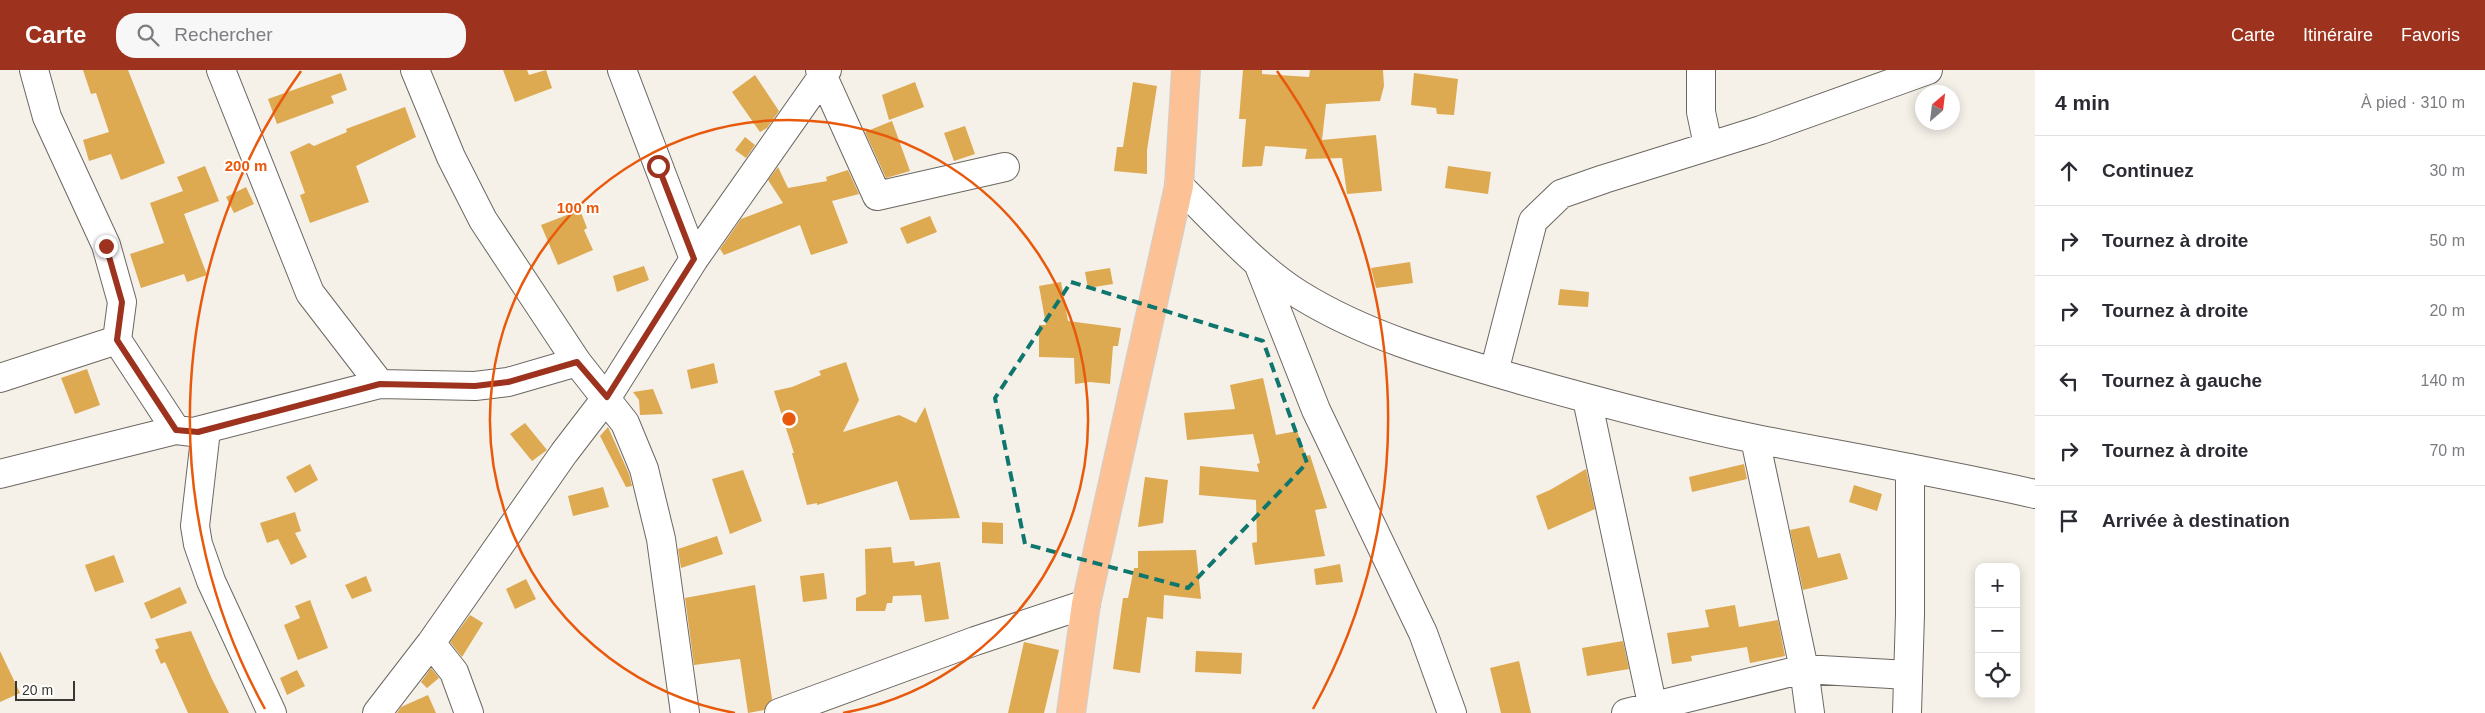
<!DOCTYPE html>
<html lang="fr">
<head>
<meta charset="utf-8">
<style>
	body { margin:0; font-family:Helvetica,sans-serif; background:#f7f7f7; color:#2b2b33 }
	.controls { position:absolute; right:15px; bottom:15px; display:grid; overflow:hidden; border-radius:10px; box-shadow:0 2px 12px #0003 }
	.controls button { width:45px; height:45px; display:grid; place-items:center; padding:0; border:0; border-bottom:1px solid #e1e1e2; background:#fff; color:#2b2b33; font:25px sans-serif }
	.compass { position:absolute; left:1915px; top:15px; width:45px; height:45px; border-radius:50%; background:#fff; box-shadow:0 2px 12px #0003; rotate:28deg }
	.scale { position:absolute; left:15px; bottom:12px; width:60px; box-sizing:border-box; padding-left:5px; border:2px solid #393734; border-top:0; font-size:14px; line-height:18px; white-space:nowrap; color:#393734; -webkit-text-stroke:4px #fffefc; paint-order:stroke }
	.stop { position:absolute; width:15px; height:15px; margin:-11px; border:4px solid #9d331e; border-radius:50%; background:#fff }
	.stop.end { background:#9d331e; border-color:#fff; box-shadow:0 1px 5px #0008 }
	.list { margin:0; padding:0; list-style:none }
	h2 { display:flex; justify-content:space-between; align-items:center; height:65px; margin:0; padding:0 20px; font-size:21px }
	h2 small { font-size:16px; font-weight:400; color:#7c7c81 }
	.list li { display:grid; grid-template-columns:32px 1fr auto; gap:15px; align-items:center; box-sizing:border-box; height:70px; padding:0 20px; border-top:1px solid #e1e1e2 }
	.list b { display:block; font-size:19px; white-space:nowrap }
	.list em { font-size:16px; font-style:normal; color:#7c7c81 }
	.icon { flex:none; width:28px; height:28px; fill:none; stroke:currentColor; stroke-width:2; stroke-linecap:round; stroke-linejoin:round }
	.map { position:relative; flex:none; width:2035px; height:643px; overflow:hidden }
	header { display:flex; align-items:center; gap:30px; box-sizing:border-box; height:70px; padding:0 25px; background:#9d331e; color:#fff }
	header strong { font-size:24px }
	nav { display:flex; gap:28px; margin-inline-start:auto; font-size:18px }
	.search { width:350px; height:45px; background:#f7f7f7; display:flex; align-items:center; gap:12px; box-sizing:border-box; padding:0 18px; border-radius:20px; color:#7c7c81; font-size:19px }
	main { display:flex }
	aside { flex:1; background:#fff }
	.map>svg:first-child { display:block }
	.building { fill:#dda951 }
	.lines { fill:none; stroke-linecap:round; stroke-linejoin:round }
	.minor-casing { stroke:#6c6761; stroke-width:30 }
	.highway-casing { stroke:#cfcfce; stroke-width:30 }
	.minor { stroke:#fff; stroke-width:28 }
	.highway { stroke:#fcc295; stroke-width:28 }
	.route { stroke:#9d331e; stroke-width:6 }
	.marked { fill:none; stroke:#0f766e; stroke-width:4; stroke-dasharray:10 6; stroke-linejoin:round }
	.ring { fill:none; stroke:#e8590c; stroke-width:2.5 }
	.centre { fill:#e8590c; stroke:#fffefc; stroke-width:2.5 }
	.ring-label { font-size:15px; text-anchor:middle; font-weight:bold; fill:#e8590c; stroke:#fffefc; stroke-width:4; stroke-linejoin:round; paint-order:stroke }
</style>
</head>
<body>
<header>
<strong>Carte</strong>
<div class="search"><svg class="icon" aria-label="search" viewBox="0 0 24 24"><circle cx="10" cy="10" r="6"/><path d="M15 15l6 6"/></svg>Rechercher</div>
<nav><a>Carte</a><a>Itinéraire</a><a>Favoris</a></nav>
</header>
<main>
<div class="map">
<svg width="2035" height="643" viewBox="0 0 2035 643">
	<rect width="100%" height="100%" fill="#f5f0e8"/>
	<!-- building -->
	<path class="building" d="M 83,0 L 128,0 L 165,93 L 121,110 L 111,84 L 89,91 L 83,70 L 109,62 L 96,23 L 91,24 Z
		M 503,0 L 527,0 L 529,5 L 546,0 L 552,18 L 515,32 Z
		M 1243,0 L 1262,0 L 1262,4 L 1309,7 L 1310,0 L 1383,0 L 1384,16 L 1380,31 L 1326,34 L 1322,70 L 1376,65 L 1382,121 L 1347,124 L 1342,88 L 1305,89 L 1307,79 L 1265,76 L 1262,96 L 1242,97 L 1246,49 L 1239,49 Z
		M 341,3 L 347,20 L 331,26 L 334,33 L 277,54 L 268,29 Z
		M 1414,3 L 1458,9 L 1454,45 L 1437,44 L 1436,38 L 1411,35 Z
		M 755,5 L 779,41 L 767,58 L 760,62 L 732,22 Z
		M 915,12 L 924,37 L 889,50 L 882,25 Z
		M 1133,12 L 1157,16 L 1147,80 L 1147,104 L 1114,101 L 1117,77 L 1123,77 Z
		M 405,37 L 416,67 L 356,96 L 369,132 L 310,153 L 300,125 L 305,123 L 290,82 L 309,73 L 314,76 L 347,62 L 346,59 Z
		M 892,51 L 910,101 L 886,108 L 865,62 Z
		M 965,56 L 975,84 L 954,91 L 944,63 Z
		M 745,67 L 755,75 L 746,88 L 735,80 Z
		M 205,96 L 219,131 L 184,144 L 207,205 L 187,212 L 184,204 L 141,218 L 130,184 L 164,173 L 150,133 L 183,121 L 177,107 Z
		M 1448,96 L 1491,102 L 1488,124 L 1445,118 Z
		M 778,97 L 788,118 L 827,111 L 826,107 L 848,100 L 859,124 L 832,131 L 848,173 L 811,185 L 800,155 L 724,185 L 720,179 L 741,149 L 783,133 L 768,110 Z
		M 246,117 L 254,134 L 234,143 L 226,127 Z
		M 580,140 L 587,158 L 584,160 L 593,180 L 558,195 L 541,155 Z
		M 930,146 L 937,162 L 907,174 L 900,158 Z
		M 1410,192 L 1413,213 L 1376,218 L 1371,198 Z
		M 644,196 L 649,210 L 617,222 L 613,206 Z
		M 1110,198 L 1113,214 L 1088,218 L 1085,202 Z
		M 1061,212 L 1068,251 L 1121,258 L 1118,276 L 1113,276 L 1110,314 L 1090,312 L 1075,314 L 1074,288 L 1039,287 L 1039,255 L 1046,255 L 1039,216 Z
		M 1560,219 L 1589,222 L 1588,237 L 1558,235 Z
		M 846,292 L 859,330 L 843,362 L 899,345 L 916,353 L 925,337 L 960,448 L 910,450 L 897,411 L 817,435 L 817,433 L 807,435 L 792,383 L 794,383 L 774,321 L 792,317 L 821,305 L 819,301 Z
		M 714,293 L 718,313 L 691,319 L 687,300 Z
		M 87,299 L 100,335 L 75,344 L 61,308 Z
		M 1263,308 L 1276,365 L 1297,361 L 1306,386 L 1310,385 L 1327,438 L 1315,440 L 1325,486 L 1255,495 L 1252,473 L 1257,472 L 1256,430 L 1199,425 L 1200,396 L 1259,402 L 1257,394 L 1260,393 L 1253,364 L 1187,370 L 1184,343 L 1235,339 L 1230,315 Z
		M 653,319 L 663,344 L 640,345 L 639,330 L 633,322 Z
		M 525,353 L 547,380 L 532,391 L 510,364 Z
		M 608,357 L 629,404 L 632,416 L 626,417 L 600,366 Z
		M 310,394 L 318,410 L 295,423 L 286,407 Z
		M 1744,394 L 1747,409 L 1692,422 L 1689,407 Z
		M 1586,399 L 1595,439 L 1548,460 L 1536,426 L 1550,420 Z
		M 743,400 L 762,451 L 730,464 L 712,409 Z
		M 1145,407 L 1168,410 L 1163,453 L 1138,457 Z
		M 1854,415 L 1882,424 L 1877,441 L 1849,432 Z
		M 603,417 L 609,437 L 573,446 L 568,426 Z
		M 295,442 L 301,461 L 295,463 L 307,487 L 291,495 L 278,469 L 267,473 L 260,453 Z
		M 982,452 L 1003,453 L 1003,474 L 982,473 Z
		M 1809,456 L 1818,488 L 1840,483 L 1848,509 L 1803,520 L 1790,460 Z
		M 717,466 L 723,484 L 681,498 L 678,479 Z
		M 891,477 L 893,493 L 914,491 L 915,496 L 940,492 L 949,549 L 925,552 L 921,525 L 893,526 L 892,533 L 887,533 L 885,541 L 856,541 L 856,528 L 866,524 L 865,479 Z
		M 1196,480 L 1201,529 L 1164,525 L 1163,549 L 1147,547 L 1140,603 L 1113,599 L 1123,528 L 1128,528 L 1134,498 L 1138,498 L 1138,481 Z
		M 114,485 L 124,512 L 95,522 L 85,495 Z
		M 1340,494 L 1343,512 L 1316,515 L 1314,499 Z
		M 824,503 L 827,529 L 803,532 L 800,506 Z
		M 366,506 L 372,521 L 352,529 L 345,515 Z
		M 526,509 L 536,529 L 515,539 L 506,519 Z
		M 755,515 L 772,629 L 764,640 L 748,643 L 740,589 L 694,595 L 685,528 Z
		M 180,517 L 187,533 L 151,549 L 144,533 Z
		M 310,530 L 328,578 L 298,590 L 284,555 L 300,548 L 295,536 Z
		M 1735,535 L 1739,557 L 1778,550 L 1785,586 L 1750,593 L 1747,577 L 1691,586 L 1692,591 L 1672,594 L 1667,563 L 1709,557 L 1705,540 Z
		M 470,545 L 483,553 L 462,587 L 450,572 Z
		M 191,561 L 211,607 L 229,643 L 188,643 L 165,592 L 161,594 L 155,580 L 159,578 L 155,569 Z
		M 1623,571 L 1629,599 L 1587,606 L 1582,578 Z
		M 1024,572 L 1059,580 L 1044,643 L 1008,643 Z
		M 0,581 L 20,623 L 0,632 Z
		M 1196,581 L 1242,583 L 1241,604 L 1195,602 Z
		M 1519,591 L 1531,643 L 1501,643 L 1490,598 Z
		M 431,598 L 439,608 L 427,618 L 421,612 Z
		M 297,600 L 305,616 L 287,625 L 280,608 Z
		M 428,625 L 436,643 L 397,643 L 401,637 Z"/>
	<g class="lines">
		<!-- minor casing -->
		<g class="minor-casing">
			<path id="minor" d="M 34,0 L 47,47 L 106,175 L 122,232 L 117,270
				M 221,0 L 310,223 L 380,314
				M 415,0 L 451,87 L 483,150 L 577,292 L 625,353 L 644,399 L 661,469 L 685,643
				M 622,0 L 694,189
				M 820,0 L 877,126 L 1005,97
				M 1701,0 L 1701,42 L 1708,75
				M 1179,116 C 1218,153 1255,197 1300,225 C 1368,267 1445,288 1521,310 C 1599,332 1677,353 1756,369 C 1849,387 1943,403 2035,424
				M 1258,193 L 1316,340 L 1423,563 L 1452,643
				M 1494,302 L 1533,151 L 1561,124 L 1604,109 L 1761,60 L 1928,0
				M 0,308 L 117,270 L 176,360 L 193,362 L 380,314 L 475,316 L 508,312 L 577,292
				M 1587,329 L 1654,643
				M 206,360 L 195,456 L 198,474 L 211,511 L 272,643
				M 1755,369 L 1804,599 L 1810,643
				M 0,404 L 176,360
				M 431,573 L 454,602 L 469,643
				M 377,643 L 431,573 L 564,383 L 607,327 L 694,189 L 827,0
				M 779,643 L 975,571 L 1086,534
				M 1626,643 L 1804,599 L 1908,605
				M 1907,643 L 1910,544 L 1910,398"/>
		</g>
		<!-- highway casing -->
		<g class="highway-casing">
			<path id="highway" d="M 1071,643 L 1086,534 L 1179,116 L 1186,0"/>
		</g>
		<!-- minor -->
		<use href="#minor" class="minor"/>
		<!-- highway -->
		<use href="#highway" class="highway"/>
	</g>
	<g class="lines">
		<!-- route -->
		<path class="route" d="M 106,176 L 122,232 L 117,270 L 176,360 L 198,362 L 380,314 L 475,316 L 508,312 L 577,292 L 607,327 L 694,189 L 658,96"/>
	</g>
	<!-- marked area -->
	<path class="marked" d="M 1071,212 L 1263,271 L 1307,393 L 1188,518 L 1025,474 L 995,328 Z"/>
	<!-- distance rings -->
	<g class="ring">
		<path d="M735 643A299 299 0 1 1 843 643"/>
		<path d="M265 639A599 599 0 0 1 301 1M1277 1A599 599 0 0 1 1313 639"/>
	</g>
	<circle cx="789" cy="349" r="8" class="centre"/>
	<g class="ring-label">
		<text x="246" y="101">200 m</text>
		<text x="578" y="143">100 m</text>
	</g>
</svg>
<div class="controls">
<button>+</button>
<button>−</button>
<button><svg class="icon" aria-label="locate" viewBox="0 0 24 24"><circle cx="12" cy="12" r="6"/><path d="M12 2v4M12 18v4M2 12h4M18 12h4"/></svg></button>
</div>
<svg class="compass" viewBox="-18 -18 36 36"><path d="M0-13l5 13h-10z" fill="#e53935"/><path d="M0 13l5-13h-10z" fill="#7c7c81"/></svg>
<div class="scale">20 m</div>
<div class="stop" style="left:658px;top:96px"></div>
<div class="stop end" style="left:106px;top:176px"></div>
</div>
<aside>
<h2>4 min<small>À pied · 310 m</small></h2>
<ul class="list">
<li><svg class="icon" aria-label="ahead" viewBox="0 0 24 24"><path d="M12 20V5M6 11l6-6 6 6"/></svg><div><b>Continuez</b></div><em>30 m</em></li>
<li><svg class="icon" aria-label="right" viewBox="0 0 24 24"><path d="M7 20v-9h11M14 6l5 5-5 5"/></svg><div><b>Tournez à droite</b></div><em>50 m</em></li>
<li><svg class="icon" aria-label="right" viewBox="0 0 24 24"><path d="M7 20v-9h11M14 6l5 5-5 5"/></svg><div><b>Tournez à droite</b></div><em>20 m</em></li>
<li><svg class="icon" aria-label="left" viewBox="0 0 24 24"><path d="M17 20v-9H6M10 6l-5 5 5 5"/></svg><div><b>Tournez à gauche</b></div><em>140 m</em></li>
<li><svg class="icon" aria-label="right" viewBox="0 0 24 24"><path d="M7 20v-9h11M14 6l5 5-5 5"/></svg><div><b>Tournez à droite</b></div><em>70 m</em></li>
<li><svg class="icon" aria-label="arrive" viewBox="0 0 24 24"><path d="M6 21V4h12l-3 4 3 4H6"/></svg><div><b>Arrivée à destination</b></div></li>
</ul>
</aside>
</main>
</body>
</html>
